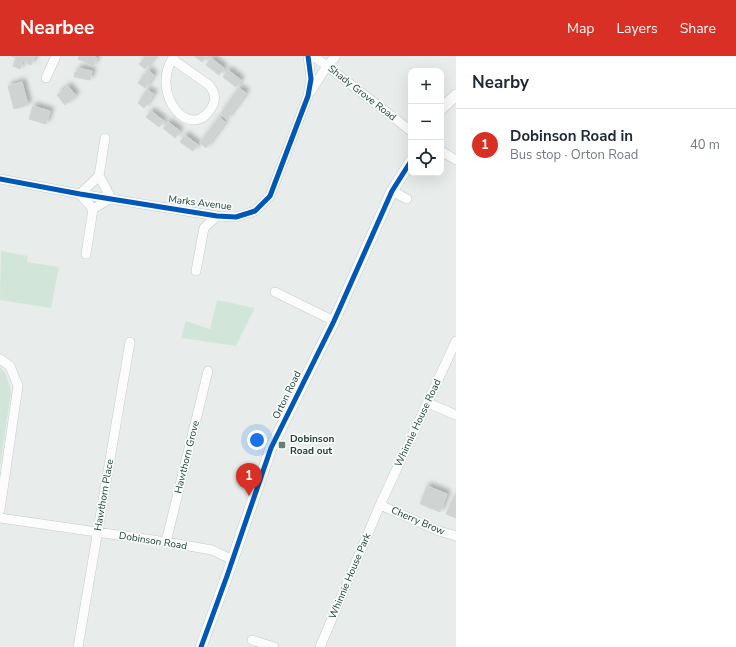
<!DOCTYPE html>
<html lang="en">
<head>
<meta charset="utf-8">
<style>
	body { margin:0; font-family:"Nunito Sans",sans-serif; background:#f2f2f3; color:#1f2937 }
	.controls { position:absolute; right:12px; top:12px; display:grid; overflow:hidden; border-radius:8px; box-shadow:0 4px 16px #0002 }
	.controls button { width:36px; height:36px; display:grid; place-items:center; padding:0; border:0; border-bottom:1px solid #e0e1e3; background:#fff; color:#1f2937; font:20px sans-serif }
	.you { position:absolute; left:257px; top:384px; width:14px; height:14px; margin:-10px; border:3px solid #fff; border-radius:50%; background:#1a73e8; box-shadow:0 0 0 6px #1a73e833 }
	.badge { display:grid; place-items:center; width:26px; height:26px; border-radius:50%; background:#d93025; color:#fff; font-size:13px; font-weight:700 }
	.pin { position:absolute; translate:-50% -33px; filter:drop-shadow(0 1px 2px #0008) }
	.pin::after { content:''; position:absolute; top:21px; width:14px; height:12px; background:inherit; clip-path:polygon(0 0,100% 0,50% 100%) }
	.list { margin:0; padding:0; list-style:none }
	h2 { display:flex; justify-content:space-between; align-items:center; height:52px; margin:0; padding:0 16px; font-size:17px }
	h2 small { font-size:13px; font-weight:400; color:#747a83 }
	.list li { display:grid; grid-template-columns:26px 1fr auto; gap:12px; align-items:center; box-sizing:border-box; height:72px; padding:0 16px; border-top:1px solid #e0e1e3 }
	.list b { display:block; font-size:15px; white-space:nowrap }
	.list p { margin:0; font-size:13px; white-space:nowrap; color:#747a83 }
	.list em { font-size:13px; font-style:normal; color:#747a83 }
	.icon { flex:none; width:22px; height:22px; fill:none; stroke:currentColor; stroke-width:2; stroke-linecap:round; stroke-linejoin:round }
	.map { position:relative; flex:none; width:456px; height:591px; overflow:hidden }
	header { display:flex; align-items:center; gap:24px; box-sizing:border-box; height:56px; padding:0 20px; background:#d93025; color:#fff }
	header strong { font-size:19px }
	nav { display:flex; gap:22px; margin-inline-start:auto; font-size:14px }
	main { display:flex }
	aside { flex:1; background:#fff }
	.map>svg:first-child { display:block }
	.green { fill:#d1e6d8 }
	.building { fill:#cfd4d2; stroke:#d1d6d4; filter:url(#shadow) }
	.lines { fill:none; stroke-linecap:round; stroke-linejoin:round }
	.minor-casing { stroke:#c5cac8; stroke-width:10 }
	.tertiary-casing { stroke:#c5cac8; stroke-width:12 }
	.minor { stroke:#fcfcfc; stroke-width:9 }
	.tertiary { stroke:#fcfcfc; stroke-width:11 }
	.cycleway-casing { stroke:#f7fbf9; stroke-width:8 }
	.cycleway { stroke:#0057b8; stroke-width:5 }
	.poi-dot { fill:#697e78; stroke:#f7fbf9; stroke-width:1.5 }
	.labels { text-anchor:middle; dominant-baseline:central; stroke-width:3.5; stroke-linejoin:round; paint-order:stroke }
	.street-label { font-size:10px; fill:#24423a; stroke:#f7fbf9 }
	.poi-label { font-size:10px; font-weight:bold; fill:#24423a; stroke:#f7fbf9; text-anchor:start }
</style>
</head>
<body>
<header>
<strong>Nearbee</strong>
<nav><a>Map</a><a>Layers</a><a>Share</a></nav>
</header>
<main>
<div class="map">
<svg width="456" height="591" viewBox="0 0 456 591">
	<defs>
		<filter id="shadow"><feDropShadow dx="3.5" dy="-3.5" stdDeviation="2" flood-color="#0004"/></filter>
	</defs>
	<rect width="100%" height="100%" fill="#e8edeb"/>
	<!-- green -->
	<path class="green" d="M 1,195 L 28,200 L 27,206 L 59,211 L 51,252 L 0,244 Z
		M 217,244 L 255,252 L 236,290 L 181,282 L 186,265 L 210,273 Z
		M 0,311 L 6,318 L 11,336 L 0,410 Z"/>
	<!-- building -->
	<path class="building" d="M 11,0 L 35,0 L 31,9 L 23,5 L 20,13 L 13,10 L 16,2 Z
		M 79,0 L 93,0 L 97,2 L 93,10 L 78,3 Z
		M 146,0 L 155,0 L 145,13 L 139,8 Z
		M 194,0 L 207,0 L 202,6 Z
		M 211,2 L 224,12 L 219,19 L 206,9 Z
		M 78,12 L 92,15 L 90,24 L 74,21 L 75,16 L 77,16 Z
		M 148,14 L 154,19 L 145,32 L 138,27 Z
		M 228,14 L 241,24 L 236,31 L 223,21 Z
		M 22,26 L 28,49 L 14,53 L 8,30 Z
		M 68,30 L 76,40 L 65,49 L 57,39 Z
		M 239,32 L 246,37 L 227,63 L 220,58 Z
		M 147,34 L 154,38 L 144,52 L 138,47 Z
		M 33,50 L 50,55 L 46,68 L 29,63 Z
		M 151,55 L 164,65 L 159,71 L 146,61 Z
		M 219,61 L 225,66 L 206,92 L 200,87 Z
		M 168,66 L 180,75 L 175,82 L 163,72 Z
		M 185,79 L 198,89 L 193,95 L 180,86 Z
		M 427,430 L 447,438 L 440,456 L 420,448 Z
		M 454,440 L 456,441 L 456,462 L 446,458 Z"/>
	<g class="lines">
		<!-- minor casing -->
		<g class="minor-casing">
			<path id="minor" d="M 313,0 L 327,10 L 411,75
				M 172,3 L 209,29 C 214,35 216,42 213,49 C 192,90 148,38 174,0
				M 46,22 L 56,0
				M 311,35 L 327,10 L 336,0
				M 441,95 L 456,104
				M 0,123 L 80,138 L 217,160 L 236,161 L 255,155 L 270,140 L 308,40 L 311,23 L 308,0
				M 392,135 L 407,143
				M 93,153 L 111,142 L 99,120 L 105,82
				M 86,198 L 93,153 L 80,138 L 99,120
				M 196,215 L 204,172 L 217,160
				M 275,236 L 334,265
				M 0,303 L 10,310 L 18,330 L 0,454
				M 428,347 L 456,359
				M 380,449 L 439,475 L 456,480
				M 0,462 L 166,486 L 212,494 L 233,504
				M 166,486 L 208,315
				M 252,584 L 274,591
				M 78,591 L 130,286
				M 320,591 L 380,449 L 456,285"/>
		</g>
		<!-- tertiary casing -->
		<g class="tertiary-casing">
			<path id="tertiary" d="M 441,53 L 456,39
				M 201,591 L 227,520 L 271,392 L 334,265 L 392,135 L 411,105"/>
		</g>
		<!-- minor -->
		<use href="#minor" class="minor"/>
		<!-- tertiary -->
		<use href="#tertiary" class="tertiary"/>
		<!-- cycleway casing -->
		<g class="cycleway-casing">
			<path id="cycleway" d="M 0,123 L 80,138 L 217,160 L 236,161 L 255,155 L 270,140 L 308,40 L 311,23 L 308,0
				M 201,591 L 227,520 L 271,392 L 334,265 L 392,135 L 411,105"/>
		</g>
		<!-- cycleway -->
		<use href="#cycleway" class="cycleway"/>
	</g>
	<!-- markers -->
	<rect class="poi-dot" x="278" y="385" width="8" height="8" rx="2"/>
	<g class="labels">
		<!-- street labels -->
		<g class="street-label">
			<text transform="translate(362 37) rotate(38)">Shady Grove Road</text>
			<text transform="translate(200 147) rotate(7)">Marks Avenue</text>
			<text transform="translate(287 339) rotate(-64)">Orton Road</text>
			<text transform="translate(418 367) rotate(-65)">Whinnie House Road</text>
			<text transform="translate(187 401) rotate(-76)">Hawthorn Grove</text>
			<text transform="translate(104 439) rotate(-80)">Hawthorn Place</text>
			<text transform="translate(418 465) rotate(23)">Cherry Brow</text>
			<text transform="translate(153 485) rotate(9)">Dobinson Road</text>
			<text transform="translate(350 520) rotate(-67)">Whinnie House Park</text>
		</g>
		<!-- poi labels -->
		<g class="poi-label">
			<text x="290" y="383">Dobinson<tspan x="290" dy="12">Road out</tspan></text>
		</g>
	</g>
</svg>
<div class="controls">
<button>+</button>
<button>−</button>
<button><svg class="icon" aria-label="locate" viewBox="0 0 24 24"><circle cx="12" cy="12" r="6"/><path d="M12 2v4M12 18v4M2 12h4M18 12h4"/></svg></button>
</div>
<div class="you"></div>
<div class="pin badge" style="left:249px;top:440px">1</div>
</div>
<aside>
<h2>Nearby<small></small></h2>
<ul class="list">
<li><span class="badge">1</span><div><b>Dobinson Road in</b><p>Bus stop · Orton Road</p></div><em>40 m</em></li>
</ul>
</aside>
</main>
</body>
</html>
